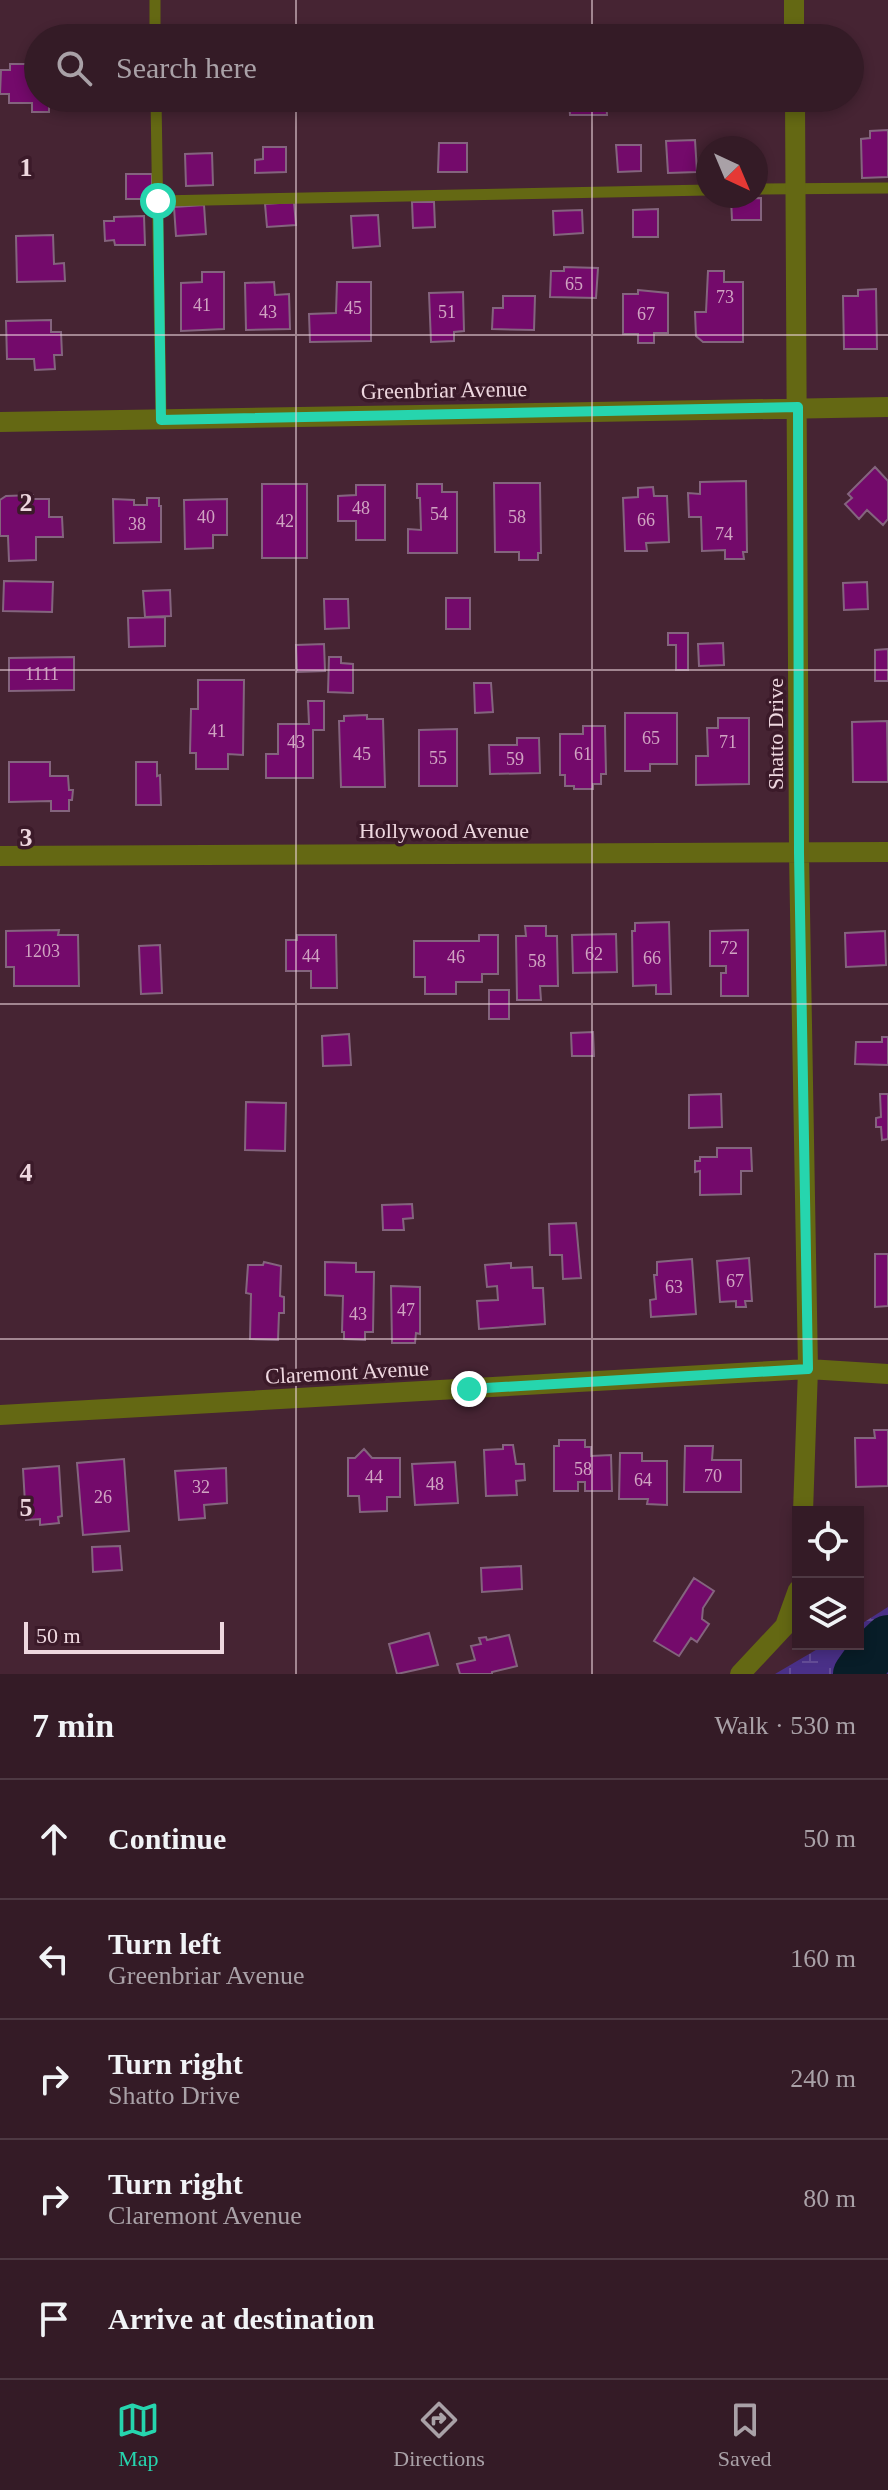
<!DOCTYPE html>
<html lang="en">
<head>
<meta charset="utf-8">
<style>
	body { margin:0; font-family:"Times New Roman",serif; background:#3c242e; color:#f1f3f6 }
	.controls { position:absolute; right:24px; bottom:24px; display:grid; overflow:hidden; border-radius:0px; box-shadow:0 4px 12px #0003 }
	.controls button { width:72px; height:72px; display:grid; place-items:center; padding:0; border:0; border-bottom:2px solid #4e3943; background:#341b26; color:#f1f3f6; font:40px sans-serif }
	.compass { position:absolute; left:696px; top:136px; width:72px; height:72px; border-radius:50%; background:#341b26; box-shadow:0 4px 12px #0003; rotate:136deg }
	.scale { position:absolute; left:24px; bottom:20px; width:200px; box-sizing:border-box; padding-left:8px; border:4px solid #eed7df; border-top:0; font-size:22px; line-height:28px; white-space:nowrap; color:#eed7df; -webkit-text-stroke:6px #3b1a29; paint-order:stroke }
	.stop { position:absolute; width:24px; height:24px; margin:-18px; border:6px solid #26d5ae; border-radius:50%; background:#fff }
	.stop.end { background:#26d5ae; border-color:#fff; box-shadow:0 2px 8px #0008 }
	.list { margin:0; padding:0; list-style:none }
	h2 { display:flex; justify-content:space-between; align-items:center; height:104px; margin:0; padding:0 32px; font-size:34px }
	h2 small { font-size:26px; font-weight:400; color:#a9a1a7 }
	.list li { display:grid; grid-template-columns:52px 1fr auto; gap:24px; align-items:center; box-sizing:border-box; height:120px; padding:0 32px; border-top:2px solid #4e3943 }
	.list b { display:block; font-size:30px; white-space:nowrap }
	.list p { margin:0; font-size:26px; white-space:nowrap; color:#a9a1a7 }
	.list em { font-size:26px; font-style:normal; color:#a9a1a7 }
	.icon { flex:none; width:44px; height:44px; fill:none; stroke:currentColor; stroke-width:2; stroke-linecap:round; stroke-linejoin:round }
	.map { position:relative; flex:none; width:888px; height:1674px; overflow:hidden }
	.search { position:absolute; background:#341b26; box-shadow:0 4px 12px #0003; left:24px; right:24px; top:24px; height:88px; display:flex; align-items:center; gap:20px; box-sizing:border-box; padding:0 28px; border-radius:44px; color:#a9a1a7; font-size:30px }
	.sheet { height:704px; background:#341b26 }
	nav { display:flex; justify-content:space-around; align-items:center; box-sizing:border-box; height:112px; border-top:2px solid #4e3943; background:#341b26; font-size:22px; color:#a9a1a7 }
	nav a { display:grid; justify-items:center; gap:4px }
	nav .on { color:#26d5ae }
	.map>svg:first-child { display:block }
	.wetland { fill:url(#wetland-marsh) }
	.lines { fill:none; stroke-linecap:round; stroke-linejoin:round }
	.river { stroke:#081d28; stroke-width:48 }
	.building { fill:#740a6b; stroke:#84647e; stroke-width:2 }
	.lane { stroke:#646813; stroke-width:11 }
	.street { stroke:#646813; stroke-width:20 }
	.route { stroke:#26d5ae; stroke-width:10 }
	.grid { fill:none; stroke:#eed7df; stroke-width:2; stroke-opacity:0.55 }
	.labels { text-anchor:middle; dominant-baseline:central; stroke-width:7; stroke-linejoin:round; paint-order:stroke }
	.number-label { font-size:18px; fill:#d0a4c2 }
	.street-label { font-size:22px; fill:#eed7df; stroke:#3b1a29 }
	.grid-label { font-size:26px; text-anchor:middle; font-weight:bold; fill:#eed7df; stroke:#3b1a29; stroke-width:7; stroke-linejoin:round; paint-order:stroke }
</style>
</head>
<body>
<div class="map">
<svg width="888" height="1674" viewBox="0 0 888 1674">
	<defs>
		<pattern id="wetland-marsh" width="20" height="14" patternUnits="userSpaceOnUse" patternTransform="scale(2)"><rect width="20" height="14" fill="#4a3088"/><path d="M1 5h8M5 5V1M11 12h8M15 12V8" fill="none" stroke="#644d98"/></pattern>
	</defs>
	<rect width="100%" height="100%" fill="#462433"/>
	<!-- wetland -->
	<path class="wetland" d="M 888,1607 L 888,1674 L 775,1674 L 826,1644 L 858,1644 L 858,1626 Z"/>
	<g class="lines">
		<!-- river -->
		<path class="river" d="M 857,1674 L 869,1657 L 888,1639"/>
	</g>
	<!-- building -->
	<path class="building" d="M 10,64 L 38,64 L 38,98 L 49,98 L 49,112 L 32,112 L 32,103 L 9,103 L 9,94 L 0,94 L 1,70 L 10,70 Z
		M 85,98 L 130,98 L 130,108 L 85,109 Z
		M 277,98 L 317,98 L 317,108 L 277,107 Z
		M 395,98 L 436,98 L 436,100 L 395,100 Z
		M 569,98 L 606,98 L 607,115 L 570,115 Z
		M 636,98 L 652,98 L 652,103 L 636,103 Z
		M 668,98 L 701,98 L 701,102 L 684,102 L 684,106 L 668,106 Z
		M 888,130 L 888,177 L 862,178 L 861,139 L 870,138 L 870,131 Z
		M 695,140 L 697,172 L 668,173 L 666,141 Z
		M 439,143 L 467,143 L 467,172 L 438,172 Z
		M 616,145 L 641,145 L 641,171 L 618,172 Z
		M 263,147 L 286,147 L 286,172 L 255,173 L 255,160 L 263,159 Z
		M 212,153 L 213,185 L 186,186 L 185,154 Z
		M 126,174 L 152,174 L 152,199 L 126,199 Z
		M 761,198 L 761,220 L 732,220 L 731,199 Z
		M 294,202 L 296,225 L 267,227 L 265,204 Z
		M 412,202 L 434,202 L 435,227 L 413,228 Z
		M 204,205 L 206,234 L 176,236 L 174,207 Z
		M 658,209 L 658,237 L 633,237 L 633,210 Z
		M 582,210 L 583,233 L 554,235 L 553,211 Z
		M 378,215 L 380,246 L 353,248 L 351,216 Z
		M 144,216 L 145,245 L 115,245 L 114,240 L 105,241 L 104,221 L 114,221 L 114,217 Z
		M 53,235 L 54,264 L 64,263 L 65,281 L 17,282 L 16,236 Z
		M 564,267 L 598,268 L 596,298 L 550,297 L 551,271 L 564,271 Z
		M 708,271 L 724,271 L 724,282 L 743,282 L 743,342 L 703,342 L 696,336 L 695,312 L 706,312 Z
		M 202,272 L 224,272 L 224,329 L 181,331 L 181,283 L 202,282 Z
		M 274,282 L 275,295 L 289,294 L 290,329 L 246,330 L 245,283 Z
		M 337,282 L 371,282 L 371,341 L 310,342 L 309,314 L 336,313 Z
		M 876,289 L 877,349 L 844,349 L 843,296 L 858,296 L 858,290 Z
		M 638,290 L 668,293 L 668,333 L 654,333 L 654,343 L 638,343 L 638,334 L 623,334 L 623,294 L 638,294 Z
		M 463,292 L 464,331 L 454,332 L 454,341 L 431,342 L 429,293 Z
		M 503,296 L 535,296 L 534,330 L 492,329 L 493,308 L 503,308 Z
		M 51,320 L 51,332 L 61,332 L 62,355 L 54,355 L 55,369 L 35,370 L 34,359 L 7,359 L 6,321 Z
		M 875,467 L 888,481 L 888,519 L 883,525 L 867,510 L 859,519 L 845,504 L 852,498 L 848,494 Z
		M 746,481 L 747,552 L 743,552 L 744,559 L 725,559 L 725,550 L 702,551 L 701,517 L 689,517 L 688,493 L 700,494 L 700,482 Z
		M 494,483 L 540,483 L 541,553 L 538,553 L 538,560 L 519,560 L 519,552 L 495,552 Z
		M 262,484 L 307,484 L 307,558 L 262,558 Z
		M 417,484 L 442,484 L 442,492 L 457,492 L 457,553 L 408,553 L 408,529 L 421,530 L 420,498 L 417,498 Z
		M 356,485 L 385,485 L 385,540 L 356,540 L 356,521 L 338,521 L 338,496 L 356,495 Z
		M 653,487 L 654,496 L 667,496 L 669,542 L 646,543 L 647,551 L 625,551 L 623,498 L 638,497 L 638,488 Z
		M 33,495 L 33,499 L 49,499 L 49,517 L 62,517 L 63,537 L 36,537 L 36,560 L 9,561 L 8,536 L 0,536 L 0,500 L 6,496 Z
		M 147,498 L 159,498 L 159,506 L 161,506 L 161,542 L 114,543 L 113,499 L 134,500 L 134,505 L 147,505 Z
		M 227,499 L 227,535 L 213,535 L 213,548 L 185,549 L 184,500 Z
		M 4,581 L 53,582 L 52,612 L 3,611 Z
		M 867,582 L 868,609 L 844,610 L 843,583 Z
		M 170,590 L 171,616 L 145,617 L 143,591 Z
		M 446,598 L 470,598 L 470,629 L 446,629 Z
		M 324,599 L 348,599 L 349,628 L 325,629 Z
		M 165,617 L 165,646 L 129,647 L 128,618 Z
		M 668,633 L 688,633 L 688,670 L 676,670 L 676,645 L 668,645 Z
		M 723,643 L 724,665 L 699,666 L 698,644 Z
		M 324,644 L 325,671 L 297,672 L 296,645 Z
		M 888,649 L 888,681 L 875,681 L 875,650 Z
		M 74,657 L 74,690 L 9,691 L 9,658 Z
		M 329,657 L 341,657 L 341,663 L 353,664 L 353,693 L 328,692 Z
		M 198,680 L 244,680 L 243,755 L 228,754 L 228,769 L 196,769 L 196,753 L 190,753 L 191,709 L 198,709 Z
		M 474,683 L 491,683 L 493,712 L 475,713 Z
		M 308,701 L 324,701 L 324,730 L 313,730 L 313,778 L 266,778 L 266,754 L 278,754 L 278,724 L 309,724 Z
		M 625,713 L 677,713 L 677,764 L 650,764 L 650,771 L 625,771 Z
		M 367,715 L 367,719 L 383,719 L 385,787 L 341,787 L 339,721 L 344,721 L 344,716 Z
		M 718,718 L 749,718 L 749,784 L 696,785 L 696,756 L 708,756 L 707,728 L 718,728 Z
		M 887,721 L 888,782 L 853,782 L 852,722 Z
		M 583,726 L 605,726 L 606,774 L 601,774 L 601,784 L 593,784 L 593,789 L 574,789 L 574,786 L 565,786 L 565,775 L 560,775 L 560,734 L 583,734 Z
		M 457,729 L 457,786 L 419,786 L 419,730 Z
		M 517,738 L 539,738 L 540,773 L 490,774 L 489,745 L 517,745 Z
		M 9,762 L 50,762 L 50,776 L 68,776 L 69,790 L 73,790 L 72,800 L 69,800 L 69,811 L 51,811 L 51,801 L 9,802 Z
		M 136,762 L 157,762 L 157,776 L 160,775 L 161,805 L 136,805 Z
		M 669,922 L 671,994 L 656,994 L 656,985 L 633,986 L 632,931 L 635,931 L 635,923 Z
		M 525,926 L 546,926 L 546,936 L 557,936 L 558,986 L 540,986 L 541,1000 L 517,1000 L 516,936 L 526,936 Z
		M 59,930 L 58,935 L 78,935 L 79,986 L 14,986 L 14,967 L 6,967 L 6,931 Z
		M 748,930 L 748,996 L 721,996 L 721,973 L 726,973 L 726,966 L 710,966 L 710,931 Z
		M 885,931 L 886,965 L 846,967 L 845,933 Z
		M 616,934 L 617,972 L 573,973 L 572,935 Z
		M 297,935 L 336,935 L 337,988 L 311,988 L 311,971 L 286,971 L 286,940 L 297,940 Z
		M 479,935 L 498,935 L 498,974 L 482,974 L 482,982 L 456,982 L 456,994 L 425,994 L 425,977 L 414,977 L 414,941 L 479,941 Z
		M 160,945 L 162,993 L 141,994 L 139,946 Z
		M 489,990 L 509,990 L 509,1019 L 489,1019 Z
		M 593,1032 L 594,1056 L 572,1056 L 571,1033 Z
		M 349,1034 L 351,1065 L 323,1066 L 322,1036 Z
		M 882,1037 L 888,1037 L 888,1065 L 855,1064 L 856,1042 L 882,1042 Z
		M 721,1094 L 722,1127 L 689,1128 L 689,1095 Z
		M 880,1094 L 888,1094 L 888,1139 L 882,1140 L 881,1127 L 876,1127 L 876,1118 L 881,1117 Z
		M 246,1102 L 286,1103 L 285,1151 L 245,1150 Z
		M 717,1148 L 751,1148 L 752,1171 L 741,1171 L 741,1194 L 700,1195 L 700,1171 L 695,1172 L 695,1161 L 700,1161 L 700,1157 L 717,1157 Z
		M 412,1204 L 413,1218 L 403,1219 L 404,1230 L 383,1230 L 382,1205 Z
		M 576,1223 L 581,1278 L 563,1279 L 562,1255 L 550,1255 L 549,1224 Z
		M 875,1254 L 888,1254 L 888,1306 L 875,1307 Z
		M 749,1258 L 752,1301 L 745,1301 L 746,1307 L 736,1307 L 736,1301 L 720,1302 L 717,1261 Z
		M 692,1259 L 696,1314 L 651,1317 L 650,1300 L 656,1299 L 654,1275 L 657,1275 L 657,1262 Z
		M 264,1262 L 281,1266 L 280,1296 L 284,1297 L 284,1313 L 279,1313 L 278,1340 L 250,1339 L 251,1294 L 246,1293 L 248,1265 L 263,1265 Z
		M 325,1262 L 356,1263 L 356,1272 L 374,1272 L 373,1332 L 365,1332 L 365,1340 L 344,1339 L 344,1332 L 342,1332 L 343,1296 L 325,1295 Z
		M 511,1263 L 511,1268 L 532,1267 L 533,1288 L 543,1288 L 545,1324 L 479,1329 L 477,1301 L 498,1300 L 497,1286 L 487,1287 L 485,1265 Z
		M 391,1286 L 420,1287 L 420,1334 L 416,1333 L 415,1343 L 392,1343 Z
		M 874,1430 L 888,1430 L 888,1486 L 856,1487 L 855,1438 L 875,1438 Z
		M 559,1440 L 585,1440 L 585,1447 L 591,1447 L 591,1456 L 611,1455 L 612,1491 L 585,1491 L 585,1482 L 578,1482 L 578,1491 L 554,1491 L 554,1446 L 559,1446 Z
		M 503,1445 L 513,1445 L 516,1464 L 524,1464 L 525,1480 L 516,1481 L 517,1495 L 486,1496 L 484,1450 L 503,1449 Z
		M 685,1446 L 713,1446 L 712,1460 L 741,1460 L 741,1492 L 684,1492 Z
		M 364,1449 L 372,1458 L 400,1458 L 400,1497 L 387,1497 L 387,1511 L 360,1512 L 359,1496 L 348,1496 L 348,1458 L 355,1458 Z
		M 620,1453 L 642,1453 L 642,1461 L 667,1461 L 667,1505 L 647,1504 L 648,1499 L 619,1499 Z
		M 124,1459 L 129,1531 L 83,1535 L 77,1463 Z
		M 455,1462 L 458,1503 L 415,1505 L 412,1464 Z
		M 59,1466 L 62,1516 L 58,1517 L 59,1523 L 40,1525 L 40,1519 L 26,1520 L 23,1469 Z
		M 226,1468 L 227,1503 L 204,1505 L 205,1518 L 179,1520 L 175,1471 Z
		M 120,1546 L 122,1570 L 93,1572 L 92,1547 Z
		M 521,1566 L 522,1589 L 482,1592 L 481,1568 Z
		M 694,1578 L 714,1591 L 703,1608 L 702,1619 L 709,1624 L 697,1642 L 691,1638 L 679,1656 L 654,1641 Z
		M 429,1633 L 438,1665 L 397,1674 L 389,1644 Z
		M 509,1635 L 517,1666 L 492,1672 L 492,1674 L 460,1674 L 457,1664 L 475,1660 L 471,1646 L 481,1644 L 479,1638 L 486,1637 L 487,1640 Z"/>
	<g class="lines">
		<!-- lane -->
		<path class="lane" d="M 155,0 L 155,38
			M 156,98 L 161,420
			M 756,189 L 888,188
			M 158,201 L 708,190"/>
		<!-- street -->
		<path class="street" d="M 794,0 L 794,38
			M 795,98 L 799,853 L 808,1369 L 803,1512
			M 0,422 L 888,407
			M 0,856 L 888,852
			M 0,1415 L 808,1369 L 888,1374
			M 740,1674 L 785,1626 L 798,1590"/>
	</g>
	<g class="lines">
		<!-- route -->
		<path class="route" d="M 158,201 L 161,420 L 798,407 L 799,853 L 808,1369 L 469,1389"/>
	</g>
	<!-- grid -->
	<path class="grid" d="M 296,0 L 296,38M 592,0 L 592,38M 296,98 L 296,1674M 592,98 L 592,1674M 0,335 L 888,335M 0,670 L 888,670M 0,1004 L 888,1004M 0,1339 L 888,1339"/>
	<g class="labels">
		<!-- number labels -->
		<g class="number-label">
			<text x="574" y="284">65</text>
			<text x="725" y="297">73</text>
			<text x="202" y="305">41</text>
			<text x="353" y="308">45</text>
			<text x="268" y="312">43</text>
			<text x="447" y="312">51</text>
			<text x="646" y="314">67</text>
			<text x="361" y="508">48</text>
			<text x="439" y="514">54</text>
			<text x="206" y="517">40</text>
			<text x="517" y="517">58</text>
			<text x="646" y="520">66</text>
			<text x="285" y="521">42</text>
			<text x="137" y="524">38</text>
			<text x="724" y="534">74</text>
			<text x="42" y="674">1111</text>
			<text x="217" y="731">41</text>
			<text x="651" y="738">65</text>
			<text x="296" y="742">43</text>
			<text x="728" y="742">71</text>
			<text x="362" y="754">45</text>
			<text x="583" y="754">61</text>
			<text x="438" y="758">55</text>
			<text x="515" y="759">59</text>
			<text x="729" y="948">72</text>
			<text x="42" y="951">1203</text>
			<text x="594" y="954">62</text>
			<text x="311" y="956">44</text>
			<text x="456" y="957">46</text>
			<text x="652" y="958">66</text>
			<text x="537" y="961">58</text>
			<text x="735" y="1281">67</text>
			<text x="674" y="1287">63</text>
			<text x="406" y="1310">47</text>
			<text x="358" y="1314">43</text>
			<text x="583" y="1469">58</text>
			<text x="713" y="1476">70</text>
			<text x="374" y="1477">44</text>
			<text x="643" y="1480">64</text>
			<text x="435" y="1484">48</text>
			<text x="201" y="1487">32</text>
			<text x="103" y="1497">26</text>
		</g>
		<!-- street labels -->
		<g class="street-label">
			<text transform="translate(444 390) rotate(-1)">Greenbriar Avenue</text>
			<text transform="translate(775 734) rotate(-90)">Shatto Drive</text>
			<text x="444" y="830">Hollywood Avenue</text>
			<text transform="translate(347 1372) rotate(-3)">Claremont Avenue</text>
		</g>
	</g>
	<g class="grid-label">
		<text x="26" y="176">1</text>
		<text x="26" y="511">2</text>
		<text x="26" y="846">3</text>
		<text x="26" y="1181">4</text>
		<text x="26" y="1516">5</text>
	</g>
</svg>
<div class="controls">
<button><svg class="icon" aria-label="locate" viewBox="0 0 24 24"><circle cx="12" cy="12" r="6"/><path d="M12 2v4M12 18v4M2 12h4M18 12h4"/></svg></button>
<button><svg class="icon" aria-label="layers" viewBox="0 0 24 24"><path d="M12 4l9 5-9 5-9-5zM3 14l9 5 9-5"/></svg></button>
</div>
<svg class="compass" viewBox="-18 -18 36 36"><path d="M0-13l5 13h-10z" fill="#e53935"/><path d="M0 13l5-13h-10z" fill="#a9a1a7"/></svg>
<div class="scale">50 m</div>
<div class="stop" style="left:158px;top:201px"></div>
<div class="stop end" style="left:469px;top:1389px"></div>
<div class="search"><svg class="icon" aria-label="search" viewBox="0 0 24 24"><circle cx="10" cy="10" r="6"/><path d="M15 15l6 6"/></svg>Search here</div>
</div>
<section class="sheet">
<h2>7 min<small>Walk · 530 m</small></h2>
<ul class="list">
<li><svg class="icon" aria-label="ahead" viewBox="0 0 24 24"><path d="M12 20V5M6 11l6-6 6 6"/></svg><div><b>Continue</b></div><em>50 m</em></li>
<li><svg class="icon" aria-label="left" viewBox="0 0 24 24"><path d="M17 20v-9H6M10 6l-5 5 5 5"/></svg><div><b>Turn left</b><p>Greenbriar Avenue</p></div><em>160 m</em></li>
<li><svg class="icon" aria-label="right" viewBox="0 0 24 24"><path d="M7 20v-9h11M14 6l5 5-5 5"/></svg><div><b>Turn right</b><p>Shatto Drive</p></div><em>240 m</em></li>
<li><svg class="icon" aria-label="right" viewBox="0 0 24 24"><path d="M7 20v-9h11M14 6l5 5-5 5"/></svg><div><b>Turn right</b><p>Claremont Avenue</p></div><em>80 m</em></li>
<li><svg class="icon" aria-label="arrive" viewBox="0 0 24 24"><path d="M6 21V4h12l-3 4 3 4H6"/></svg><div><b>Arrive at destination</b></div></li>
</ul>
</section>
<nav>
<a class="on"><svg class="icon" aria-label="map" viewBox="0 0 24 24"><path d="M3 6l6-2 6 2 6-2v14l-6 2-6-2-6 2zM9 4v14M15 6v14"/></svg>Map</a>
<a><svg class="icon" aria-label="directions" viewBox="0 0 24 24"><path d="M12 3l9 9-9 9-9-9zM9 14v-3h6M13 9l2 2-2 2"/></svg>Directions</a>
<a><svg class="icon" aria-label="saved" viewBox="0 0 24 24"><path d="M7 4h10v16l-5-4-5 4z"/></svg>Saved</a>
</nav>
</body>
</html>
